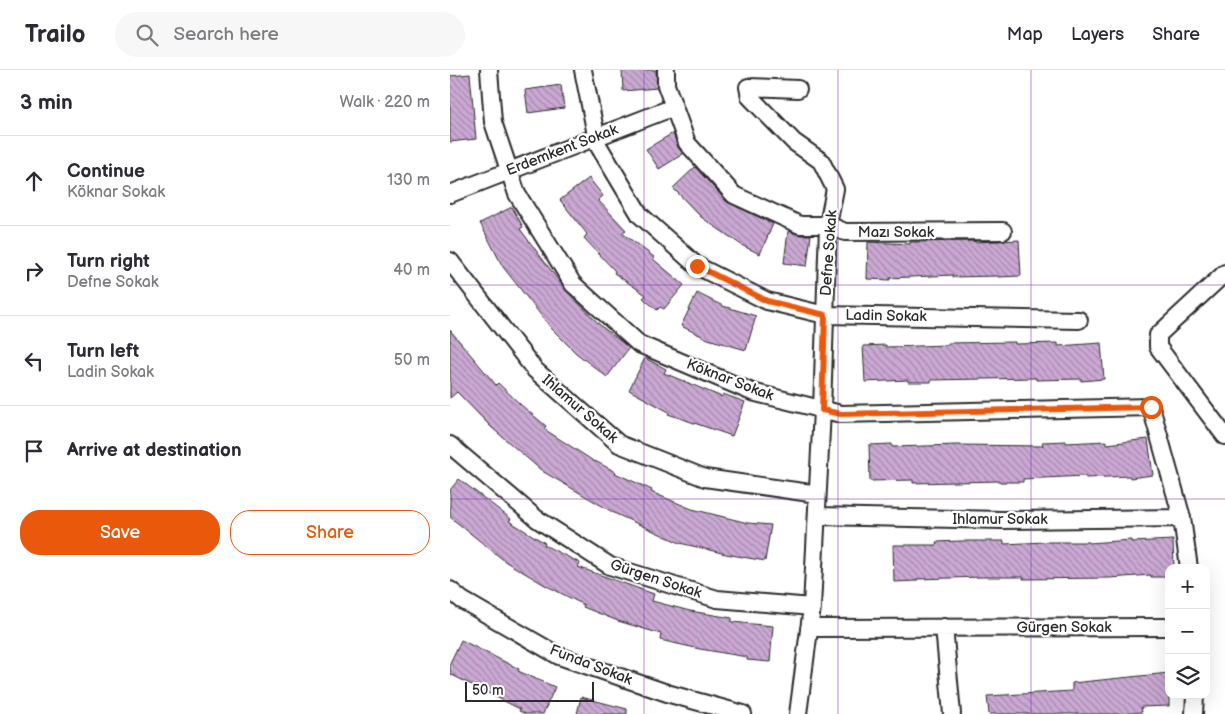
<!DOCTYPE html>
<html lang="en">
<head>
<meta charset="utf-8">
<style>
	body { margin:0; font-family:"Balsamiq Sans",sans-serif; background:#f7f7f7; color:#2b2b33 }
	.controls { position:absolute; right:15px; bottom:15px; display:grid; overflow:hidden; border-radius:10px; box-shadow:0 5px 20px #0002 }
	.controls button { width:45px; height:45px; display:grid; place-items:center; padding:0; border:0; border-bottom:1px solid #e1e1e2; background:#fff; color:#2b2b33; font:25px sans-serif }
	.scale { position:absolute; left:15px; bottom:12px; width:129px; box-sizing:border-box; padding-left:5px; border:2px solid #2b2b2b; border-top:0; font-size:14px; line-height:18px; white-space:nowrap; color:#2b2b2b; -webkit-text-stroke:4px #fff; paint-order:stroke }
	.stop { position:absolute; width:15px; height:15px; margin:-11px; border:4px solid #ea580c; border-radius:50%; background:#fff }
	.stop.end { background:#ea580c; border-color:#fff; box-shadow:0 1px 5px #0008 }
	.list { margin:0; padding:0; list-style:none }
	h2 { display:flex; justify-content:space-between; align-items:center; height:65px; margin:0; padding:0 20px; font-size:21px }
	h2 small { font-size:16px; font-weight:400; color:#7c7c81 }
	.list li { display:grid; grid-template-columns:32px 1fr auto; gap:15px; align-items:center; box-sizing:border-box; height:90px; padding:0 20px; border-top:1px solid #e1e1e2 }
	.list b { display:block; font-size:19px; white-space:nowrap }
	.list p { margin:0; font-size:16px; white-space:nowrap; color:#7c7c81 }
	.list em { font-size:16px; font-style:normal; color:#7c7c81 }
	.actions { display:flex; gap:10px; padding:15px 20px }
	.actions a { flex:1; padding:11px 0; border:1px solid #ea580c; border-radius:20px; text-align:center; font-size:18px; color:#ea580c }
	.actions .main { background:#ea580c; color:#fff }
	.icon { flex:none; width:28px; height:28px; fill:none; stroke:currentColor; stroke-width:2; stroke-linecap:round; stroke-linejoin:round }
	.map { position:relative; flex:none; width:775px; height:644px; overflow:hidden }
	header { display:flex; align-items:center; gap:30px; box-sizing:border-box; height:70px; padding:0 25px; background:#fff; border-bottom:1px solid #e1e1e2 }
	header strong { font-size:24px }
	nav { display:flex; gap:28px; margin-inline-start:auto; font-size:18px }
	.search { width:350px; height:45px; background:#f7f7f7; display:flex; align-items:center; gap:12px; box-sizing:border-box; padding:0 18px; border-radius:28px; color:#7c7c81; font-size:19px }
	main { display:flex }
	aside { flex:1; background:#fff }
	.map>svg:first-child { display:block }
	.building { fill:url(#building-back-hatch); stroke:#2b2b2b }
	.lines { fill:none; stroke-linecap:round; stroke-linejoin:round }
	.street-casing { stroke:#2b2b2b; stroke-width:20 }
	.street { stroke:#fff; stroke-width:16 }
	.route { stroke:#ea580c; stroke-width:6 }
	.grid { fill:none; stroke:#7b2cbf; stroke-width:1; stroke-opacity:0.55 }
	.labels { text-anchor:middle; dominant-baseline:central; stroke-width:4.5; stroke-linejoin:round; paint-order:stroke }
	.street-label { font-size:15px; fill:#2b2b2b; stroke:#fff }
</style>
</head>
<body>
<header>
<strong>Trailo</strong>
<div class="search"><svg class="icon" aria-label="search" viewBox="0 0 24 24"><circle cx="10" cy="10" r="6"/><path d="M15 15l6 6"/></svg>Search here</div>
<nav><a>Map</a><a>Layers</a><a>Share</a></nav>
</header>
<main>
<aside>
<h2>3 min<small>Walk · 220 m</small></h2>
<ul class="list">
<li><svg class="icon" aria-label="ahead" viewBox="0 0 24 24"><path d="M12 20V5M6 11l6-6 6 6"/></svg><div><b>Continue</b><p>Köknar Sokak</p></div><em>130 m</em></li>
<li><svg class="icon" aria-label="right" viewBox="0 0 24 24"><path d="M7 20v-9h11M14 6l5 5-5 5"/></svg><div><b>Turn right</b><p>Defne Sokak</p></div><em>40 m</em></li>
<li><svg class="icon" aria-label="left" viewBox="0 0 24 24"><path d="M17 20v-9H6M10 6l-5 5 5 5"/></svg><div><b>Turn left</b><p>Ladin Sokak</p></div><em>50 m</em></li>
<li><svg class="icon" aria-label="arrive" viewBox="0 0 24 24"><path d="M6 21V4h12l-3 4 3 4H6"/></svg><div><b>Arrive at destination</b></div></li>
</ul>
<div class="actions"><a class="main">Save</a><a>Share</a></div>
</aside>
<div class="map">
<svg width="775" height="644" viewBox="0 0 775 644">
	<defs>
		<pattern id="building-back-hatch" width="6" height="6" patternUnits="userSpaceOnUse" patternTransform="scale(1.25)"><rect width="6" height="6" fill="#caa8d3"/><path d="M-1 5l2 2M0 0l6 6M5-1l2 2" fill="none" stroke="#a489ab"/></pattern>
	</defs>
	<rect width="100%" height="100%" fill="#fff"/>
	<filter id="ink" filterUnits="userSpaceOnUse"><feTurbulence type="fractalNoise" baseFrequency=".02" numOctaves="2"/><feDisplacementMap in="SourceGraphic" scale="10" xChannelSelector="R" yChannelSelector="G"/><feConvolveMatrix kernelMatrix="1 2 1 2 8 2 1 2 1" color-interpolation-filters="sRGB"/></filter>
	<g filter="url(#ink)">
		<!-- building -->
		<path class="building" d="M 172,0 L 206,0 L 207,18 L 173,21 Z
			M 20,4 L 26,69 L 0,72 L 0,6 Z
			M 111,15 L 114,38 L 78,43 L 75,20 Z
			M 223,63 L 228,77 L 233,84 L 209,99 L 196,79 Z
			M 245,97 L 277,132 L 323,154 L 310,184 L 293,176 L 251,147 L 223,118 Z
			M 139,108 L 153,126 L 148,130 L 176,160 L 172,163 L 204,187 L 203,189 L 234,215 L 214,239 L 210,237 L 207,240 L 193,228 L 196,225 L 164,203 L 165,201 L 134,168 L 137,164 L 110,130 Z
			M 62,137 L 73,157 L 70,159 L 115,219 L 151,256 L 179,278 L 157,307 L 126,283 L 101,258 L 53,197 L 30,153 Z
			M 338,161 L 350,165 L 361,165 L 357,196 L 334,193 Z
			M 569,170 L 571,206 L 548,207 L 548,206 L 503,207 L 503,205 L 440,208 L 440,210 L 417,209 L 418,172 L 460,174 L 460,172 L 525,171 L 525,172 Z
			M 247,223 L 273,236 L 306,246 L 296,280 L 258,269 L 231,256 Z
			M 0,260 L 46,315 L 48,313 L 71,335 L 96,356 L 94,359 L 145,392 L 145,391 L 166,402 L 165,403 L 202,420 L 201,422 L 242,439 L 298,453 L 321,455 L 315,491 L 276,484 L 230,473 L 166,444 L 92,401 L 41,357 L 7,322 L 0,328 Z
			M 565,272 L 565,274 L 608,273 L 608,276 L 651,273 L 654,309 L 631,311 L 631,309 L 586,310 L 586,308 L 481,310 L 481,312 L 458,312 L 458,310 L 415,312 L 413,276 L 436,275 L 436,277 L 498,275 L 498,273 Z
			M 195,288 L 216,299 L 214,303 L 272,327 L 273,324 L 295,332 L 282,366 L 218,344 L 219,342 L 179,320 Z
			M 698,369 L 703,405 L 680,408 L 680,406 L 636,408 L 635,406 L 573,409 L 573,412 L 550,412 L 550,411 L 463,413 L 463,410 L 420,411 L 419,375 L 442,374 L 442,377 L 507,375 L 593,376 L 592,372 L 616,371 L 616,373 L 657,371 L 657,374 Z
			M 9,409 L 61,449 L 59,451 L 95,473 L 94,475 L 130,493 L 128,497 L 204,524 L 202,531 L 240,541 L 282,548 L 282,552 L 323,556 L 320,592 L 297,590 L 297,587 L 250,579 L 210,570 L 211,564 L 168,551 L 133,537 L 134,535 L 95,515 L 56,492 L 0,447 L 0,420 Z
			M 681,470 L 681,472 L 723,470 L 724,498 L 719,498 L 719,507 L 701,507 L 701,505 L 660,508 L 573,509 L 573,507 L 532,507 L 467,509 L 467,511 L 444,512 L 443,475 L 487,475 L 486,472 L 510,471 L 554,471 L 554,474 L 595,472 L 639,472 L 639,473 Z
			M 11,570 L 69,599 L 68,601 L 105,617 L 93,644 L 76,644 L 69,641 L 70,639 L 0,604 L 0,593 Z
			M 719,603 L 719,636 L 691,637 L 692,642 L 673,644 L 539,644 L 537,626 L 622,621 L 622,613 Z
			M 131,627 L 177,639 L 177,644 L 127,644 Z"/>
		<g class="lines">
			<!-- street casing -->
			<g class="street-casing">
				<path id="street" d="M 39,0 L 43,52 L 67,124 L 123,214 L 189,274 L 302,322 L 391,344 L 701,337 L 732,448 L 739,498
					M 133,0 L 148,75 L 190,145 L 247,196 L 317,231 L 375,245 L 629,250
					M 216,0 L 216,15 L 237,73 L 284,125 L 350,155 L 378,155 L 395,162 L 553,161
					M 0,124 L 224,37
					M 0,191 L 85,300 L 169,374 L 255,408 L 367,424
					M 775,203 L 708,265 L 708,277 L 775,366
					M 0,375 L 87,449 L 160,496 L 267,529 L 362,537
					M 368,446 L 552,450 L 732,448
					M 0,520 L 12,530 L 109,586 L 220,624 L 293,644
					M 494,557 L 502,644
					M 359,558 L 719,557
					M 348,644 L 362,537 L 372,340 L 378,155 L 385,119 L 371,91 L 344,72 L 300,27 L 298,17 L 348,19
					M 744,644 L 745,625"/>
			</g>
			<!-- street -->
			<use href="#street" class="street"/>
		</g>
	</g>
	<g class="lines" filter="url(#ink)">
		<!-- route -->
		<path class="route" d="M 247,196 L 317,231 L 375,245 L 372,340 L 391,344 L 701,337"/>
	</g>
	<!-- grid -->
	<path class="grid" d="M 194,0 L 194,644M 388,0 L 388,644M 581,0 L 581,644M 0,215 L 775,215M 0,429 L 775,429"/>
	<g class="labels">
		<!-- street labels -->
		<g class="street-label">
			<text transform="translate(112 80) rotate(-21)">Erdemkent Sokak</text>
			<text x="446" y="162">Mazı Sokak</text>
			<text transform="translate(379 183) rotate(-86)">Defne Sokak</text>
			<text transform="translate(436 246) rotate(1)">Ladin Sokak</text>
			<text transform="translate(280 310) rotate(21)">Köknar Sokak</text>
			<text transform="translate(130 339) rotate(41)">Ihlamur Sokak</text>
			<text x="550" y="449">Ihlamur Sokak</text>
			<text transform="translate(206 509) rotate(18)">Gürgen Sokak</text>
			<text x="614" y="557">Gürgen Sokak</text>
			<text transform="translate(141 595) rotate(21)">Funda Sokak</text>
		</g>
	</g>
</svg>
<div class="controls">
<button>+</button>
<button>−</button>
<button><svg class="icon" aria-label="layers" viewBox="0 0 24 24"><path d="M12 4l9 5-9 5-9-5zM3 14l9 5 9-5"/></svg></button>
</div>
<div class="scale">50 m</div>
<div class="stop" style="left:701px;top:337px"></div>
<div class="stop end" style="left:247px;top:196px"></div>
</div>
</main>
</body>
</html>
